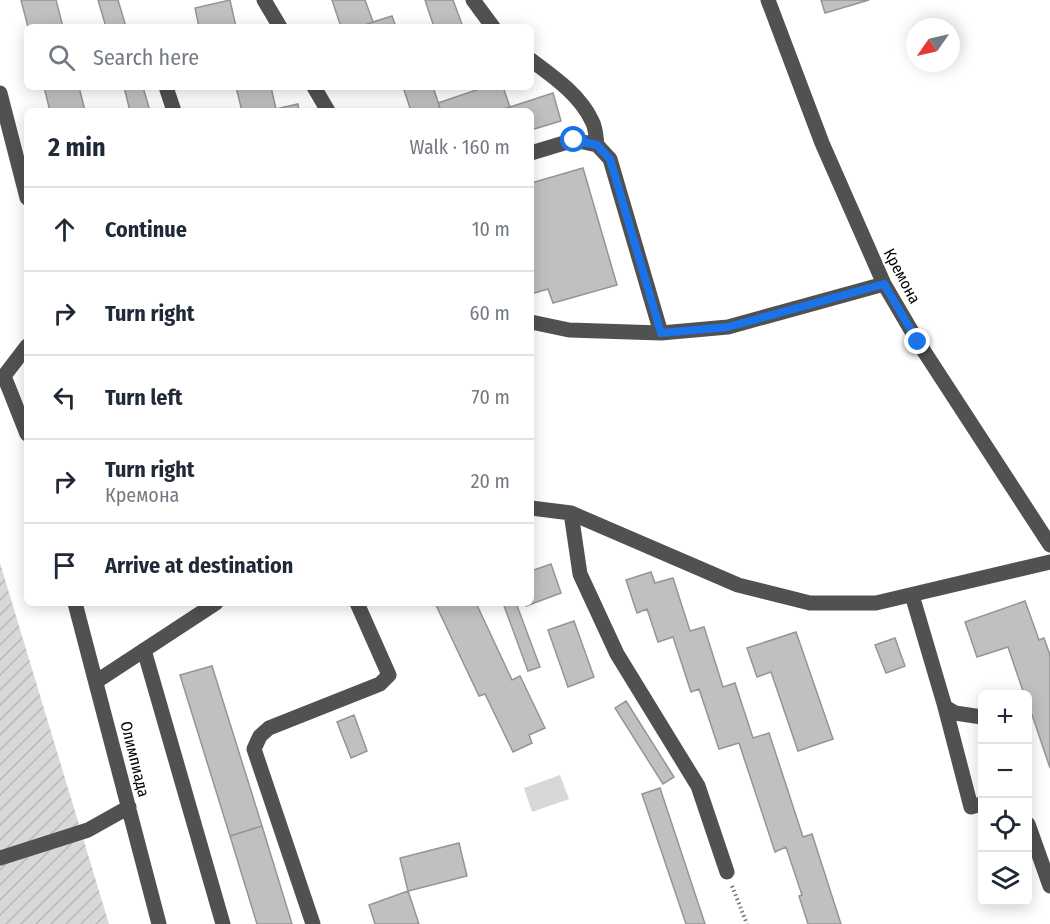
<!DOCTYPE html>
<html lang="en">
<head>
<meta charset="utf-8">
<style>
	body { margin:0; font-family:"Fira Sans Condensed",sans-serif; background:#f2f2f3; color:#1f2937 }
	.controls { position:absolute; right:18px; bottom:18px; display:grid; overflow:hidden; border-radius:9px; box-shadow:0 3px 15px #0003 }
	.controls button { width:54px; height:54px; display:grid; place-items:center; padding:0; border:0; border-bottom:2px solid #e0e1e3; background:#fff; color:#1f2937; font:30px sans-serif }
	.compass { position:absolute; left:906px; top:18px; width:54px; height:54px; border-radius:50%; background:#fff; box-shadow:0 3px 15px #0003; rotate:236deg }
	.stop { position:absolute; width:18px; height:18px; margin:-14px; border:4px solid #1a73e8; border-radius:50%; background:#fff }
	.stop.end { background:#1a73e8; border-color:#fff; box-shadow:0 2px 6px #0008 }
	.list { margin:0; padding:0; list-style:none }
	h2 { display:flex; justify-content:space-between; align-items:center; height:78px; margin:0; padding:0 24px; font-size:26px }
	h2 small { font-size:20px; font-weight:400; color:#747a83 }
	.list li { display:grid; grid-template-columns:39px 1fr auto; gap:18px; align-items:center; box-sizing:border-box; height:84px; padding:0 24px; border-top:2px solid #e0e1e3 }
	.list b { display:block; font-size:22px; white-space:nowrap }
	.list p { margin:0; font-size:20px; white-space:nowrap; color:#747a83 }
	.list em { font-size:20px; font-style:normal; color:#747a83 }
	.icon { flex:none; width:33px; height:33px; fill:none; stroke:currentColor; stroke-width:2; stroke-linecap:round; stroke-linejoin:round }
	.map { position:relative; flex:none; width:1050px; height:924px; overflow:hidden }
	.search { position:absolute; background:#fff; box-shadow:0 3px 15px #0003; left:24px; top:24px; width:510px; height:66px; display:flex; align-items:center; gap:15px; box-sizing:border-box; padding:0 21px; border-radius:9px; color:#747a83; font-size:22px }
	.panel { position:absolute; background:#fff; box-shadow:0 3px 15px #0003; left:24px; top:108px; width:510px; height:498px; border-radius:9px }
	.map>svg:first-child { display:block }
	.park { fill:#d8d8d8 }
	.garden { fill:url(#garden-furrows) }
	.building { fill:#c0c0c0; stroke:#959595; stroke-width:1.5 }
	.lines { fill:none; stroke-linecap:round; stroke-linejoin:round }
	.path { stroke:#737373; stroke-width:4; stroke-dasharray:1.5 3; stroke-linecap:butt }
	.minor { stroke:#515151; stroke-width:15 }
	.route { stroke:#1a73e8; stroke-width:8 }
	.labels { text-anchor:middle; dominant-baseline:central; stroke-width:4.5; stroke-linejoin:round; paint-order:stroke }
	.street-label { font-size:16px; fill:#000; stroke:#fff }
</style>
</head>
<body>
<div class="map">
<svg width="1050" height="924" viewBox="0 0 1050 924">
	<defs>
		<pattern id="garden-furrows" width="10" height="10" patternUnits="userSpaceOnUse" patternTransform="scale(1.5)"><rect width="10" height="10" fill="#d8d8d8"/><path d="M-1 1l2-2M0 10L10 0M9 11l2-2" fill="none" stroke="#b8b8b8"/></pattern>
	</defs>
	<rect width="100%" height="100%" fill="#fff"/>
	<!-- park -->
	<path class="park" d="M 560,775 L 569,799 L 532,812 L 524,788 Z"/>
	<!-- garden -->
	<path class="garden" d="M 0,563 L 109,924 L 0,924 Z"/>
	<!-- building -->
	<path class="building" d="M 21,0 L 56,0 L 63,27 L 28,27 Z
		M 98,0 L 118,0 L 126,27 L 106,27 Z
		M 230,0 L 236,27 L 199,27 L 195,8 Z
		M 332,0 L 365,0 L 373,22 L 359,27 L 341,27 Z
		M 425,0 L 453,0 L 463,27 L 434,27 Z
		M 821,0 L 869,0 L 825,13 Z
		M 392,16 L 396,27 L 359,27 L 373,22 Z
		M 44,87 L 79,87 L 85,111 L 50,111 Z
		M 124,87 L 143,87 L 150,111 L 130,111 Z
		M 236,87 L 271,87 L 276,109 L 242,111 Z
		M 403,87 L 433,87 L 441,111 L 411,111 Z
		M 485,87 L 503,87 L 510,107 L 496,111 L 441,111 L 438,103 Z
		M 553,93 L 561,121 L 531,130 L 531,111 L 511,111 L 510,107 Z
		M 298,104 L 299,111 L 268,111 L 276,109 Z
		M 583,168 L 617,285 L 553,303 L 548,289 L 531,294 L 531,183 Z
		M 551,564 L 561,593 L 526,606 L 525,603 L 531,603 L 531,571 Z
		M 651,572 L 655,583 L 673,578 L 690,631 L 704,627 L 723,687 L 735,683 L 753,738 L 769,733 L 803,837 L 812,834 L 841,924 L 808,924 L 799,896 L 802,895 L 786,847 L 775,852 L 739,743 L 719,749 L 699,689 L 691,692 L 673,637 L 658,642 L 647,609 L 637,613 L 626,580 Z
		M 1025,601 L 1039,640 L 1044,638 L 1050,655 L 1050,768 L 1028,703 L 1028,694 L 1024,694 L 1008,647 L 977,657 L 965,622 Z
		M 435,603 L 476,603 L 512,680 L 520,676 L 545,728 L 529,735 L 532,743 L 513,752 L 485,694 L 479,696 Z
		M 503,603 L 516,603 L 540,667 L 528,671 Z
		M 574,621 L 594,677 L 568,687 L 548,630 Z
		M 796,632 L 833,739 L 798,751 L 771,672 L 757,677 L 747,648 Z
		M 895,638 L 905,666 L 886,673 L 875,645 Z
		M 212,666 L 262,826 L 230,836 L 180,675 Z
		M 626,701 L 674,777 L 663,784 L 615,708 Z
		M 354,715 L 367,751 L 351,758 L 337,722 Z
		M 660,788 L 705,924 L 686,924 L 642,794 Z
		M 262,826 L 292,924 L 257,924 L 230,836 Z
		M 459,843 L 467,876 L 408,891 L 400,858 Z
		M 408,891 L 419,924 L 375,924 L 369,905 Z"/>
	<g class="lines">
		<!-- path -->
		<path class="path" d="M 732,886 L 747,924"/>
		<!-- minor -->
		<path class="minor" d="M 264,0 L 280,27
			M 473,0 L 493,27
			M 768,0 L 822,143 L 884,284 L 918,342 L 1050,545
			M 531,60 C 554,77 580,95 592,121 C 596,128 596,138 597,145
			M 166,87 L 174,111
			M 314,87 L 328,111
			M 0,93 L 27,198
			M 531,153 L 574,140 L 597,145 L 610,159 L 661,333
			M 531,322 L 569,330 L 661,333 L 728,327 L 884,284
			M 27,346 L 4,376 L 27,434
			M 531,508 L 571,513 L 738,585 L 810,603 L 876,603 L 1050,562
			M 571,513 L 580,574 L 617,654 L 698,786 L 727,872
			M 912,595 L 945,707 L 971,807 L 982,804
			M 75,603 L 159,924
			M 144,650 L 223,924
			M 97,681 L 216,603
			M 945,707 L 955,713 L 982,717
			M 1028,824 L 1050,886
			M 0,858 L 88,830 L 129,807
			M 313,924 L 254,749 L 260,736 L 269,728 L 380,684 L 389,675 L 357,603"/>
	</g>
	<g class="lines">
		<!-- route -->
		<path class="route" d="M 574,140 L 597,145 L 610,159 L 661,333 L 728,327 L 884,284 L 918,342"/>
	</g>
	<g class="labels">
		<!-- street labels -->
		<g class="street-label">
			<text transform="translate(902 276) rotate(62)">Кремона</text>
			<text transform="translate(135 759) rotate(76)">Олимпиада</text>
		</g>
	</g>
</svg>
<div class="controls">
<button>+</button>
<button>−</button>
<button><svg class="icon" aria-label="locate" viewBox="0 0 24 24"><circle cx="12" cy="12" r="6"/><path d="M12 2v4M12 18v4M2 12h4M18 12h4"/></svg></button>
<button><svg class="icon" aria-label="layers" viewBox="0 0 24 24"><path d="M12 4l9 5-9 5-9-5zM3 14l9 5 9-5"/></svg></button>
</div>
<svg class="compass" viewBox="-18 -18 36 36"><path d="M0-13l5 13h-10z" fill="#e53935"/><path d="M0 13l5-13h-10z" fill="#747a83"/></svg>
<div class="stop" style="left:574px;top:140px"></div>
<div class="stop end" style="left:918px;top:342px"></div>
<div class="search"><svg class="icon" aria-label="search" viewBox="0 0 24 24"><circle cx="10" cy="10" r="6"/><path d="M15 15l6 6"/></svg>Search here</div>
<section class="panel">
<h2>2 min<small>Walk · 160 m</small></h2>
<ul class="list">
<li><svg class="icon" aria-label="ahead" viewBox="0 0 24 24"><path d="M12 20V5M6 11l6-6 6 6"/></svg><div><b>Continue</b></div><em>10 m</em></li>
<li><svg class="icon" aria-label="right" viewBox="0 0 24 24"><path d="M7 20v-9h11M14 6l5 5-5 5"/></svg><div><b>Turn right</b></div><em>60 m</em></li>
<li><svg class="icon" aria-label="left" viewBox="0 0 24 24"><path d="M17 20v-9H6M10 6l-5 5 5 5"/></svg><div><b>Turn left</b></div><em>70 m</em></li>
<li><svg class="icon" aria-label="right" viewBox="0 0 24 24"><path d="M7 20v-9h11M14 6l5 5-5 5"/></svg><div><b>Turn right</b><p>Кремона</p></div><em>20 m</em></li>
<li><svg class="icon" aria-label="arrive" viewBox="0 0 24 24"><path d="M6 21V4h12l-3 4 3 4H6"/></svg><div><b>Arrive at destination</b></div></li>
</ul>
</section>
</div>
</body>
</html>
